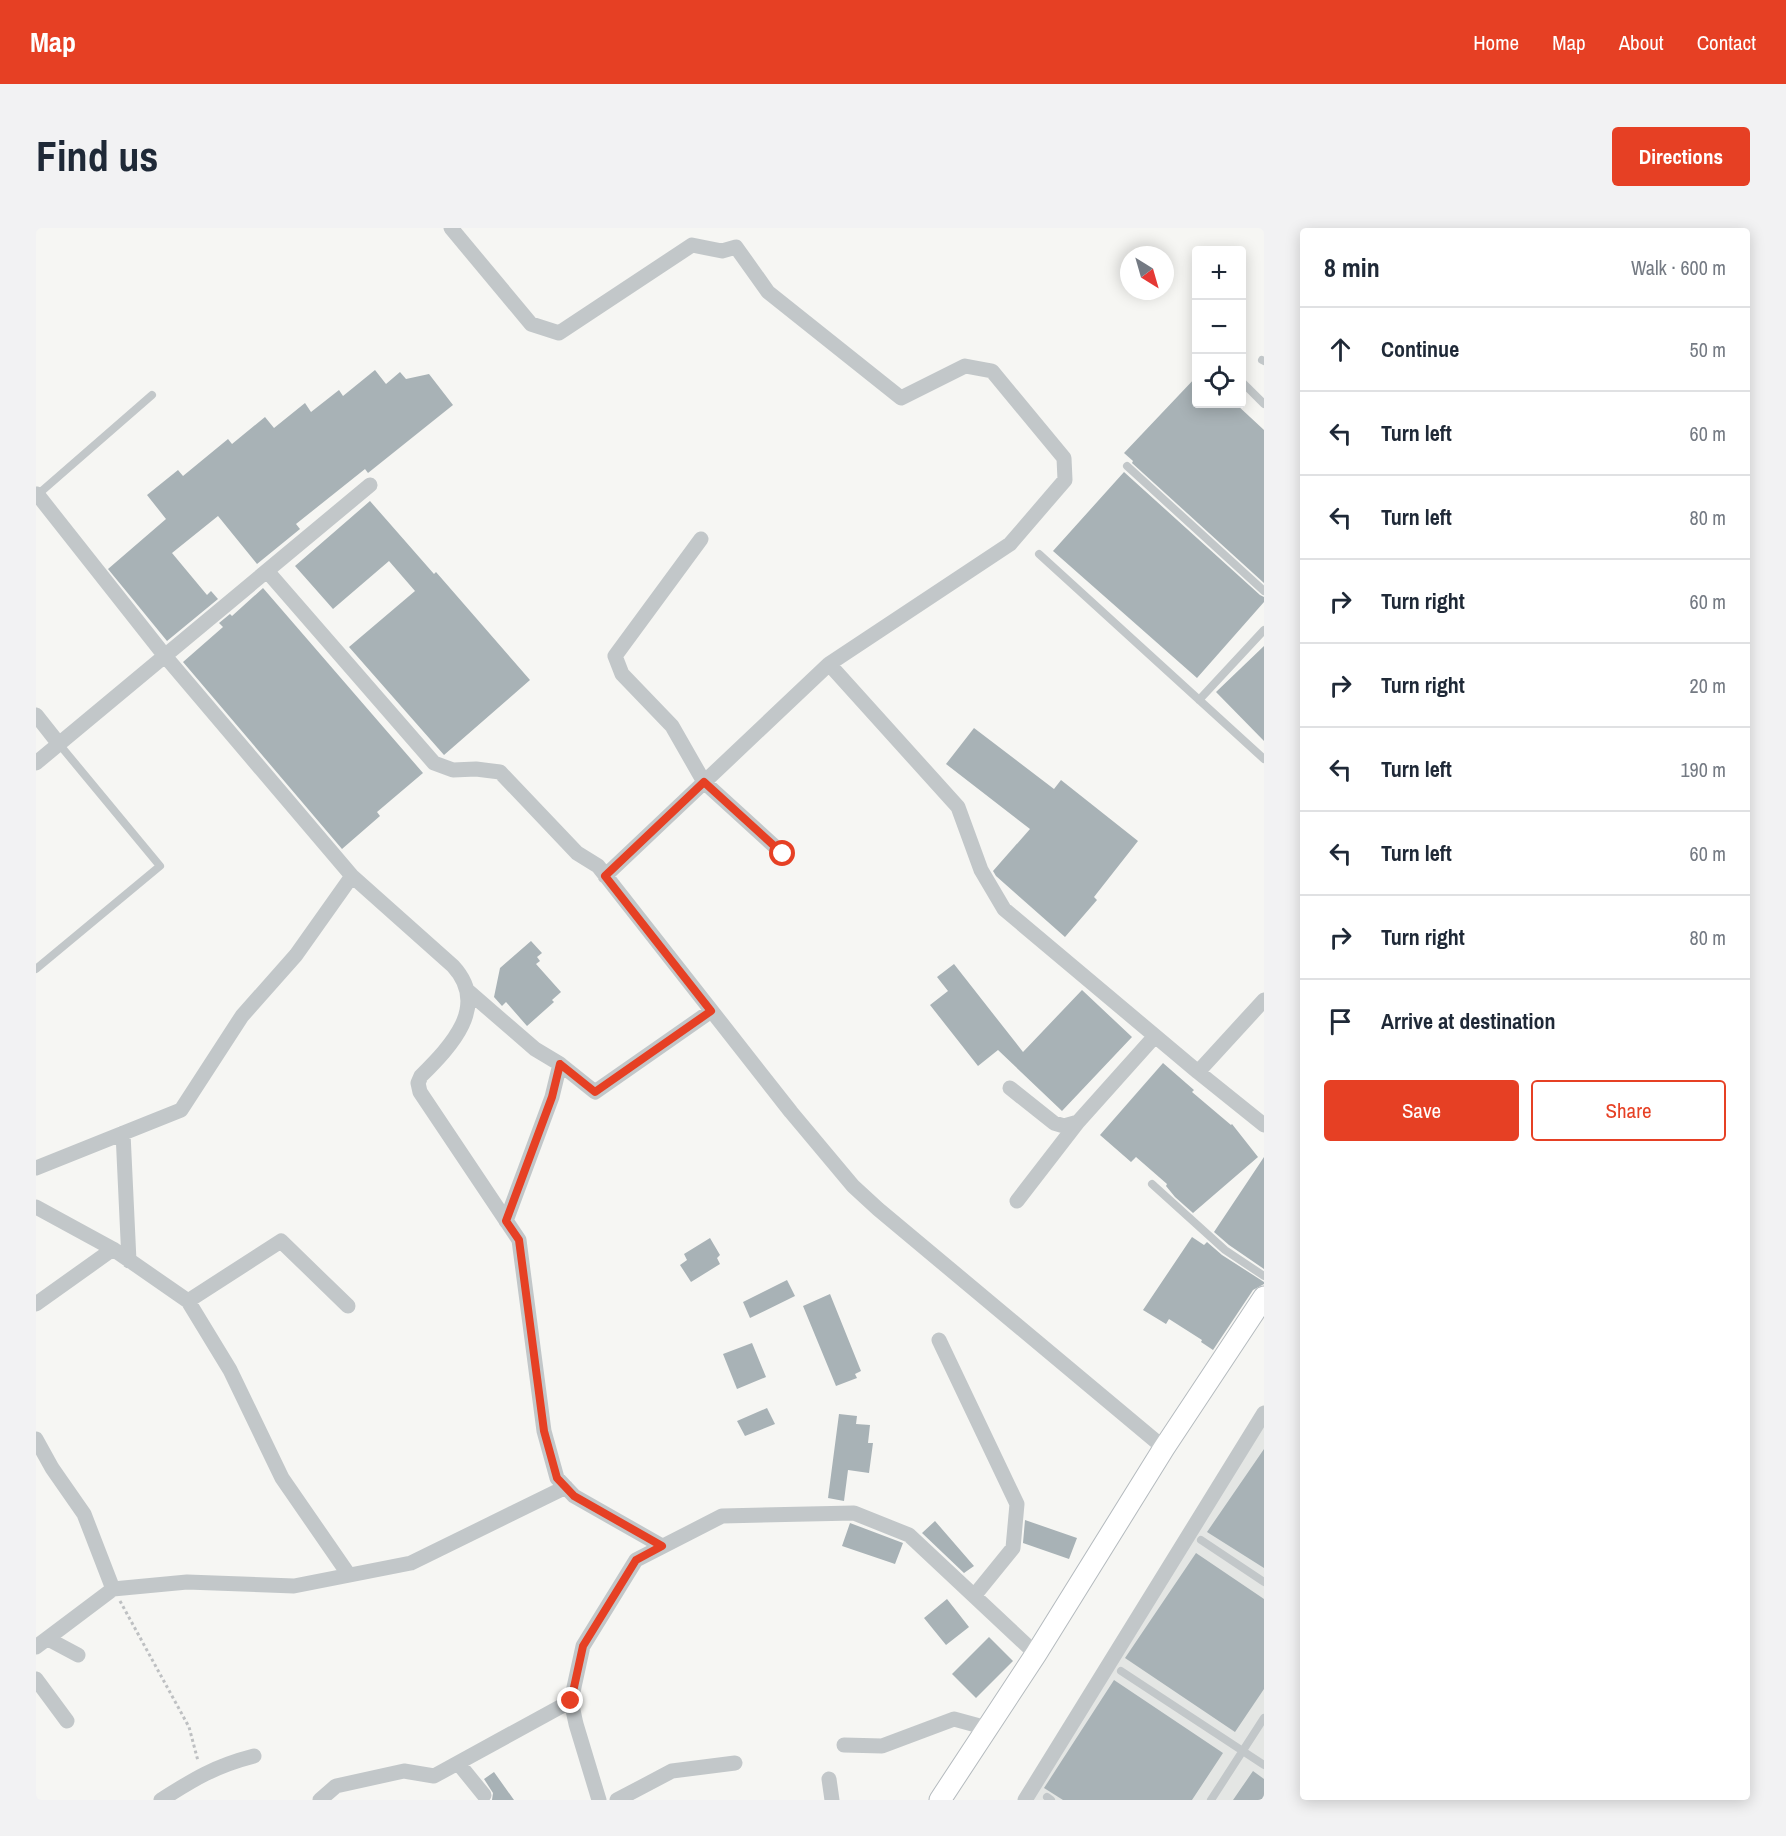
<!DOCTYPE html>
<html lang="en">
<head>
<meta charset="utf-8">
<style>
	body { margin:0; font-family:"Archivo Narrow",sans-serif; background:#f2f2f3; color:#1f2937 }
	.controls { position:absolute; right:18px; top:18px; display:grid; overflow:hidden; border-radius:6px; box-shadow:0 3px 15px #0003 }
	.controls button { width:54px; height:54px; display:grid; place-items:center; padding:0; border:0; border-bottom:2px solid #e0e1e3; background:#fff; color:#1f2937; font:30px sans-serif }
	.compass { position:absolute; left:1084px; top:18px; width:54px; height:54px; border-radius:50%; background:#fff; box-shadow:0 3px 15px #0003; rotate:143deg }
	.stop { position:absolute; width:18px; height:18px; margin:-14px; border:4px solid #e64024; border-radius:50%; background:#fff }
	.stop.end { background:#e64024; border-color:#fff; box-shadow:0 2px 6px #0008 }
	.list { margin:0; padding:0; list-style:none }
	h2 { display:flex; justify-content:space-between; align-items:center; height:78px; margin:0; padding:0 24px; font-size:26px }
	h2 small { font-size:20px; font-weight:400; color:#747a83 }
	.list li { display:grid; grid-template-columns:39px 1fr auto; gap:18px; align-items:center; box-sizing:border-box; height:84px; padding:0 24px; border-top:2px solid #e0e1e3 }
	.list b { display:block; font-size:22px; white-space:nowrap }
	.list em { font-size:20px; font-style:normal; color:#747a83 }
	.actions { display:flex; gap:12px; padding:18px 24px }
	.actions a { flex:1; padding:14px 0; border:2px solid #e64024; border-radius:6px; text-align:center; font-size:21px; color:#e64024 }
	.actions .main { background:#e64024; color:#fff }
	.icon { flex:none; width:33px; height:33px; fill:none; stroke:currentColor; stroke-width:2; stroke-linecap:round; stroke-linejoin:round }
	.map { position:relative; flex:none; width:1228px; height:1572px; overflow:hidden; border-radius:6px }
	header { display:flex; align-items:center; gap:36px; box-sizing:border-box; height:84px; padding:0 30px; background:#e64024; color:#fff }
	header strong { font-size:28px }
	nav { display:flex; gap:33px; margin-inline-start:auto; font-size:21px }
	.intro { display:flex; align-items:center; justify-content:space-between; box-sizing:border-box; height:144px; padding:0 36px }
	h1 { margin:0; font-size:42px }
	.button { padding:15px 27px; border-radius:6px; background:#e64024; color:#fff; font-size:21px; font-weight:700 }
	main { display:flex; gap:36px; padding:0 36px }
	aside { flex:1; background:#fff; border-radius:6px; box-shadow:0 3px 15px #0003 }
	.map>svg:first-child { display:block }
	.built { fill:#e4e6e4 }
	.building { fill:#a8b2b6 }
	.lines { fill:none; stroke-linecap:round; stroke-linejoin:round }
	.secondary-casing { stroke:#b4babe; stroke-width:23 }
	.path { stroke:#bec0c2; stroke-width:3; stroke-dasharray:3 3; stroke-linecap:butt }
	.lane { stroke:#c2c7c9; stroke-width:8 }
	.street { stroke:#c2c7c9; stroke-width:15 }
	.secondary { stroke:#fff; stroke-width:21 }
	.route { stroke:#e64024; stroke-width:8 }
</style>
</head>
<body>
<header>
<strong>Map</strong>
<nav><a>Home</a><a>Map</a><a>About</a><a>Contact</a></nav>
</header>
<div class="intro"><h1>Find us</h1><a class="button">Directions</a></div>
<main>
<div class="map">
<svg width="1228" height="1572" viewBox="0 0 1228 1572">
	<rect width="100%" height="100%" fill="#f6f6f3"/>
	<!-- built -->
	<path class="built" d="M 1228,1190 L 1228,1572 L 982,1572 Z"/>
	<!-- building -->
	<path class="building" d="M 339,142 L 350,156 L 364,144 L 370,151 L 393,146 L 417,177 L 332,245 L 329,241 L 260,296 L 264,301 L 221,336 L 182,288 L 136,325 L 171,367 L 175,363 L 182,371 L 131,413 L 72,341 L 130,291 L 111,267 L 142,242 L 147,248 L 192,211 L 196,216 L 229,189 L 238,200 L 269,175 L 275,184 L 303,162 L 307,168 Z
		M 1161,148 L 1161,176 L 1200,176 L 1228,202 L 1228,355 L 1096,235 L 1097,233 L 1088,225 Z
		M 1088,244 L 1224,367 L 1228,369 L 1228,374 L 1161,450 L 1017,323 Z
		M 334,273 L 398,346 L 400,344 L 494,452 L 408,527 L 313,419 L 379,363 L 353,333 L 297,381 L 259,338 Z
		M 227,360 L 387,545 L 341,584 L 344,588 L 306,621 L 147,434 L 187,399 L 183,395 L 194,386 L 196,388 Z
		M 1228,418 L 1228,513 L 1180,464 Z
		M 938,500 L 1018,561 L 1025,552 L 1102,613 L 1058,669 L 1061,672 L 1029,709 L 960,648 L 957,643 L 994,601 L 910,536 Z
		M 495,713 L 506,725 L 501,729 L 504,733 L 500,736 L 525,764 L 516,772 L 518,774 L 491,798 L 470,774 L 466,778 L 458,769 L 464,740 Z
		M 918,736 L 987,824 L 1046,762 L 1096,809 L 1026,883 L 962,822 L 942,838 L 894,777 L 912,763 L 901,749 Z
		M 1127,835 L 1158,862 L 1156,864 L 1195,897 L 1196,896 L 1222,929 L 1157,985 L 1139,969 L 1130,958 L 1131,956 L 1100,929 L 1095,934 L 1064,907 Z
		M 1228,929 L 1228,1041 L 1193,1017 L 1178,1004 Z
		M 1156,1009 L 1168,1017 L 1171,1014 L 1186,1027 L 1228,1054 L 1228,1056 L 1217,1062 L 1177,1122 L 1165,1114 L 1166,1112 L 1133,1091 L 1130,1096 L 1107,1082 Z
		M 674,1010 L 684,1027 L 681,1030 L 684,1036 L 655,1054 L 644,1037 L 651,1032 L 648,1026 Z
		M 751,1052 L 759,1068 L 714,1090 L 707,1074 Z
		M 794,1066 L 825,1143 L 819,1146 L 821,1150 L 800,1158 L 767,1078 Z
		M 716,1115 L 730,1149 L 701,1161 L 687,1126 Z
		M 731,1180 L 739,1196 L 709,1208 L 701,1193 Z
		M 803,1186 L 821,1188 L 820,1196 L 834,1197 L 832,1215 L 837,1215 L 833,1245 L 812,1242 L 808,1273 L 792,1270 Z
		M 1228,1221 L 1228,1340 L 1171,1304 Z
		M 989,1292 L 1041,1310 L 1033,1331 L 987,1315 Z
		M 899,1293 L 938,1338 L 928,1345 L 886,1305 Z
		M 814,1295 L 867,1315 L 859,1336 L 806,1318 Z
		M 1160,1325 L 1228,1371 L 1228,1461 L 1199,1504 L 1089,1430 Z
		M 911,1371 L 933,1399 L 910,1417 L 888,1390 Z
		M 953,1409 L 977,1433 L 940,1470 L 916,1446 Z
		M 1078,1452 L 1187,1525 L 1156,1572 L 1027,1572 L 1008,1560 Z
		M 1217,1543 L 1228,1551 L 1228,1572 L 1197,1572 Z
		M 458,1544 L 478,1572 L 456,1572 L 457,1565 L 448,1551 Z"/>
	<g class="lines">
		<!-- secondary casing -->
		<g class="secondary-casing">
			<path id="secondary" d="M 904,1572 L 1000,1426 L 1128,1220 L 1228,1069"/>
		</g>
		<!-- path -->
		<path class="path" d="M 84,1373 L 153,1499 L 162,1533"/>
		<!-- lane -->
		<path class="lane" d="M 1226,132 L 1228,133
			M 1207,155 L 1228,176
			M 1091,238 L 1228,363
			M 0,268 L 116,167
			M 1003,326 L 1228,531
			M 1163,472 L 1228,402
			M 0,741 L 124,638 L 23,516
			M 1116,956 L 1189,1022 L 1228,1048
			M 1165,1312 L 1228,1354
			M 1085,1443 L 1228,1537
			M 1011,1569 L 1015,1572
			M 1175,1572 L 1228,1490"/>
		<!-- street -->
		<path class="street" d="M 415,0 L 495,96 L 523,105 L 656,17 L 686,23 L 700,19 L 732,64 L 865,170 L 929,138 L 956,143 L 1028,230 L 1029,252 L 974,316 L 793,436
			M 665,311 L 579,428 L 586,446 L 636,498 L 668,554 L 747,626
			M 231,343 L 398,535 L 417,542 L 440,541 L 464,544 L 541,625 L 562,638 L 755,884 L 817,958 L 842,981 L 1128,1220
			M 0,487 L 23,516
			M 0,535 L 334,257
			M 316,648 L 417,738 C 454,778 415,818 385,848 L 382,855 L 384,864 L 483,1012 L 508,1203 L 521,1250 L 538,1268 L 626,1318
			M 569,648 L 793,436 L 922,579 L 945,642 L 968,681 L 1162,844 L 1228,897
			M 432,763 L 499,821 L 524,836 L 516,869 L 470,993
			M 524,836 L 559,864 L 675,783
			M 1162,844 L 1228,772
			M 974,860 L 1018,895 L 1028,898 L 1042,894
			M 87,905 L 93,1033
			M 0,940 L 145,882 L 206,788 L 260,727 L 316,648 L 129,428 L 1,266
			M 981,973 L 1042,894 L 1119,808
			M 0,979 L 77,1021 L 152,1073 L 194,1142 L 246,1250 L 313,1347
			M 152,1073 L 245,1013 L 312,1078
			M 0,1076 L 77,1021
			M 903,1112 L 981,1276 L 977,1320 L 938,1368
			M 0,1211 L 16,1240 L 48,1286 L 77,1361
			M 12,1411 L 42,1427
			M 0,1419 L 77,1361 L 151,1354 L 258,1358 L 375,1335 L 530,1259
			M 0,1451 L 31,1493
			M 808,1517 L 846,1518 L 918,1491 L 951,1500
			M 422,1535 L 448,1567
			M 793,1551 L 796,1572
			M 125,1572 C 158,1551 179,1538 218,1528
			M 284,1572 L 300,1558 L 368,1543 L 398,1548 L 535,1473
			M 563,1572 L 540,1496 L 535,1473 L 547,1418 L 600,1332 L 686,1288 L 818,1285 L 873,1307 L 1000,1426
			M 581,1572 L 636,1543 L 699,1535
			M 989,1572 L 1228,1185"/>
		<!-- secondary -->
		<use href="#secondary" class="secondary"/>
	</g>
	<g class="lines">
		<!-- route -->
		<path class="route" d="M 535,1473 L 547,1418 L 600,1332 L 626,1318 L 538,1268 L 521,1250 L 508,1203 L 483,1012 L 470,993 L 516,869 L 524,836 L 559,864 L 675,783 L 569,648 L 668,554 L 747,626"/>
	</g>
</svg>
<div class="controls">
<button>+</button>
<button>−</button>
<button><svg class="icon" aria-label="locate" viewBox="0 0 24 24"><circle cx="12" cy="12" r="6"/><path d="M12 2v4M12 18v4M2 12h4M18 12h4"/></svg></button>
</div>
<svg class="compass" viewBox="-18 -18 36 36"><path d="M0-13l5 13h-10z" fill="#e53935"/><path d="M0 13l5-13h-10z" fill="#747a83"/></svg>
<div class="stop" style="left:747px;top:626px"></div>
<div class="stop end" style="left:535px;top:1473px"></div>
</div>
<aside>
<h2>8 min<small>Walk · 600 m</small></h2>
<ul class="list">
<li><svg class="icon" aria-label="ahead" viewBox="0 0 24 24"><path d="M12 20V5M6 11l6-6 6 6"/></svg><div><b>Continue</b></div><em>50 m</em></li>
<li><svg class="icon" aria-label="left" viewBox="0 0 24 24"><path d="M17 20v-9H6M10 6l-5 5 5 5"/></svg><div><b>Turn left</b></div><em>60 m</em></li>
<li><svg class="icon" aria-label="left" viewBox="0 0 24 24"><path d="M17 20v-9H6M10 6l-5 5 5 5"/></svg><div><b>Turn left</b></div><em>80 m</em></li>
<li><svg class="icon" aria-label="right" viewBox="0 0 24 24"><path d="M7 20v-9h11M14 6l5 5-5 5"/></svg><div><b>Turn right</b></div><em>60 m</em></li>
<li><svg class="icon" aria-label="right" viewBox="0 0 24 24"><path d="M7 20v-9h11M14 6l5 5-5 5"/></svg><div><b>Turn right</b></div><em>20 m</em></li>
<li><svg class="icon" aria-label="left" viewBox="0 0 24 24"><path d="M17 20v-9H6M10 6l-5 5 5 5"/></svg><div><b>Turn left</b></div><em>190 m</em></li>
<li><svg class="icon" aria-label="left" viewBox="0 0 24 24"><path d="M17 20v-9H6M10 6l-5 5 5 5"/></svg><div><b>Turn left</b></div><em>60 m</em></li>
<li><svg class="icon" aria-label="right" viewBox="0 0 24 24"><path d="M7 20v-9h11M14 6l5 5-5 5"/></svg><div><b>Turn right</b></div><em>80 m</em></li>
<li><svg class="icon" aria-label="arrive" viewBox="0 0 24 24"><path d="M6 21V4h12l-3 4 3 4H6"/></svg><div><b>Arrive at destination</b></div></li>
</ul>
<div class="actions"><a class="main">Save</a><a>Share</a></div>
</aside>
</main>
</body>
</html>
